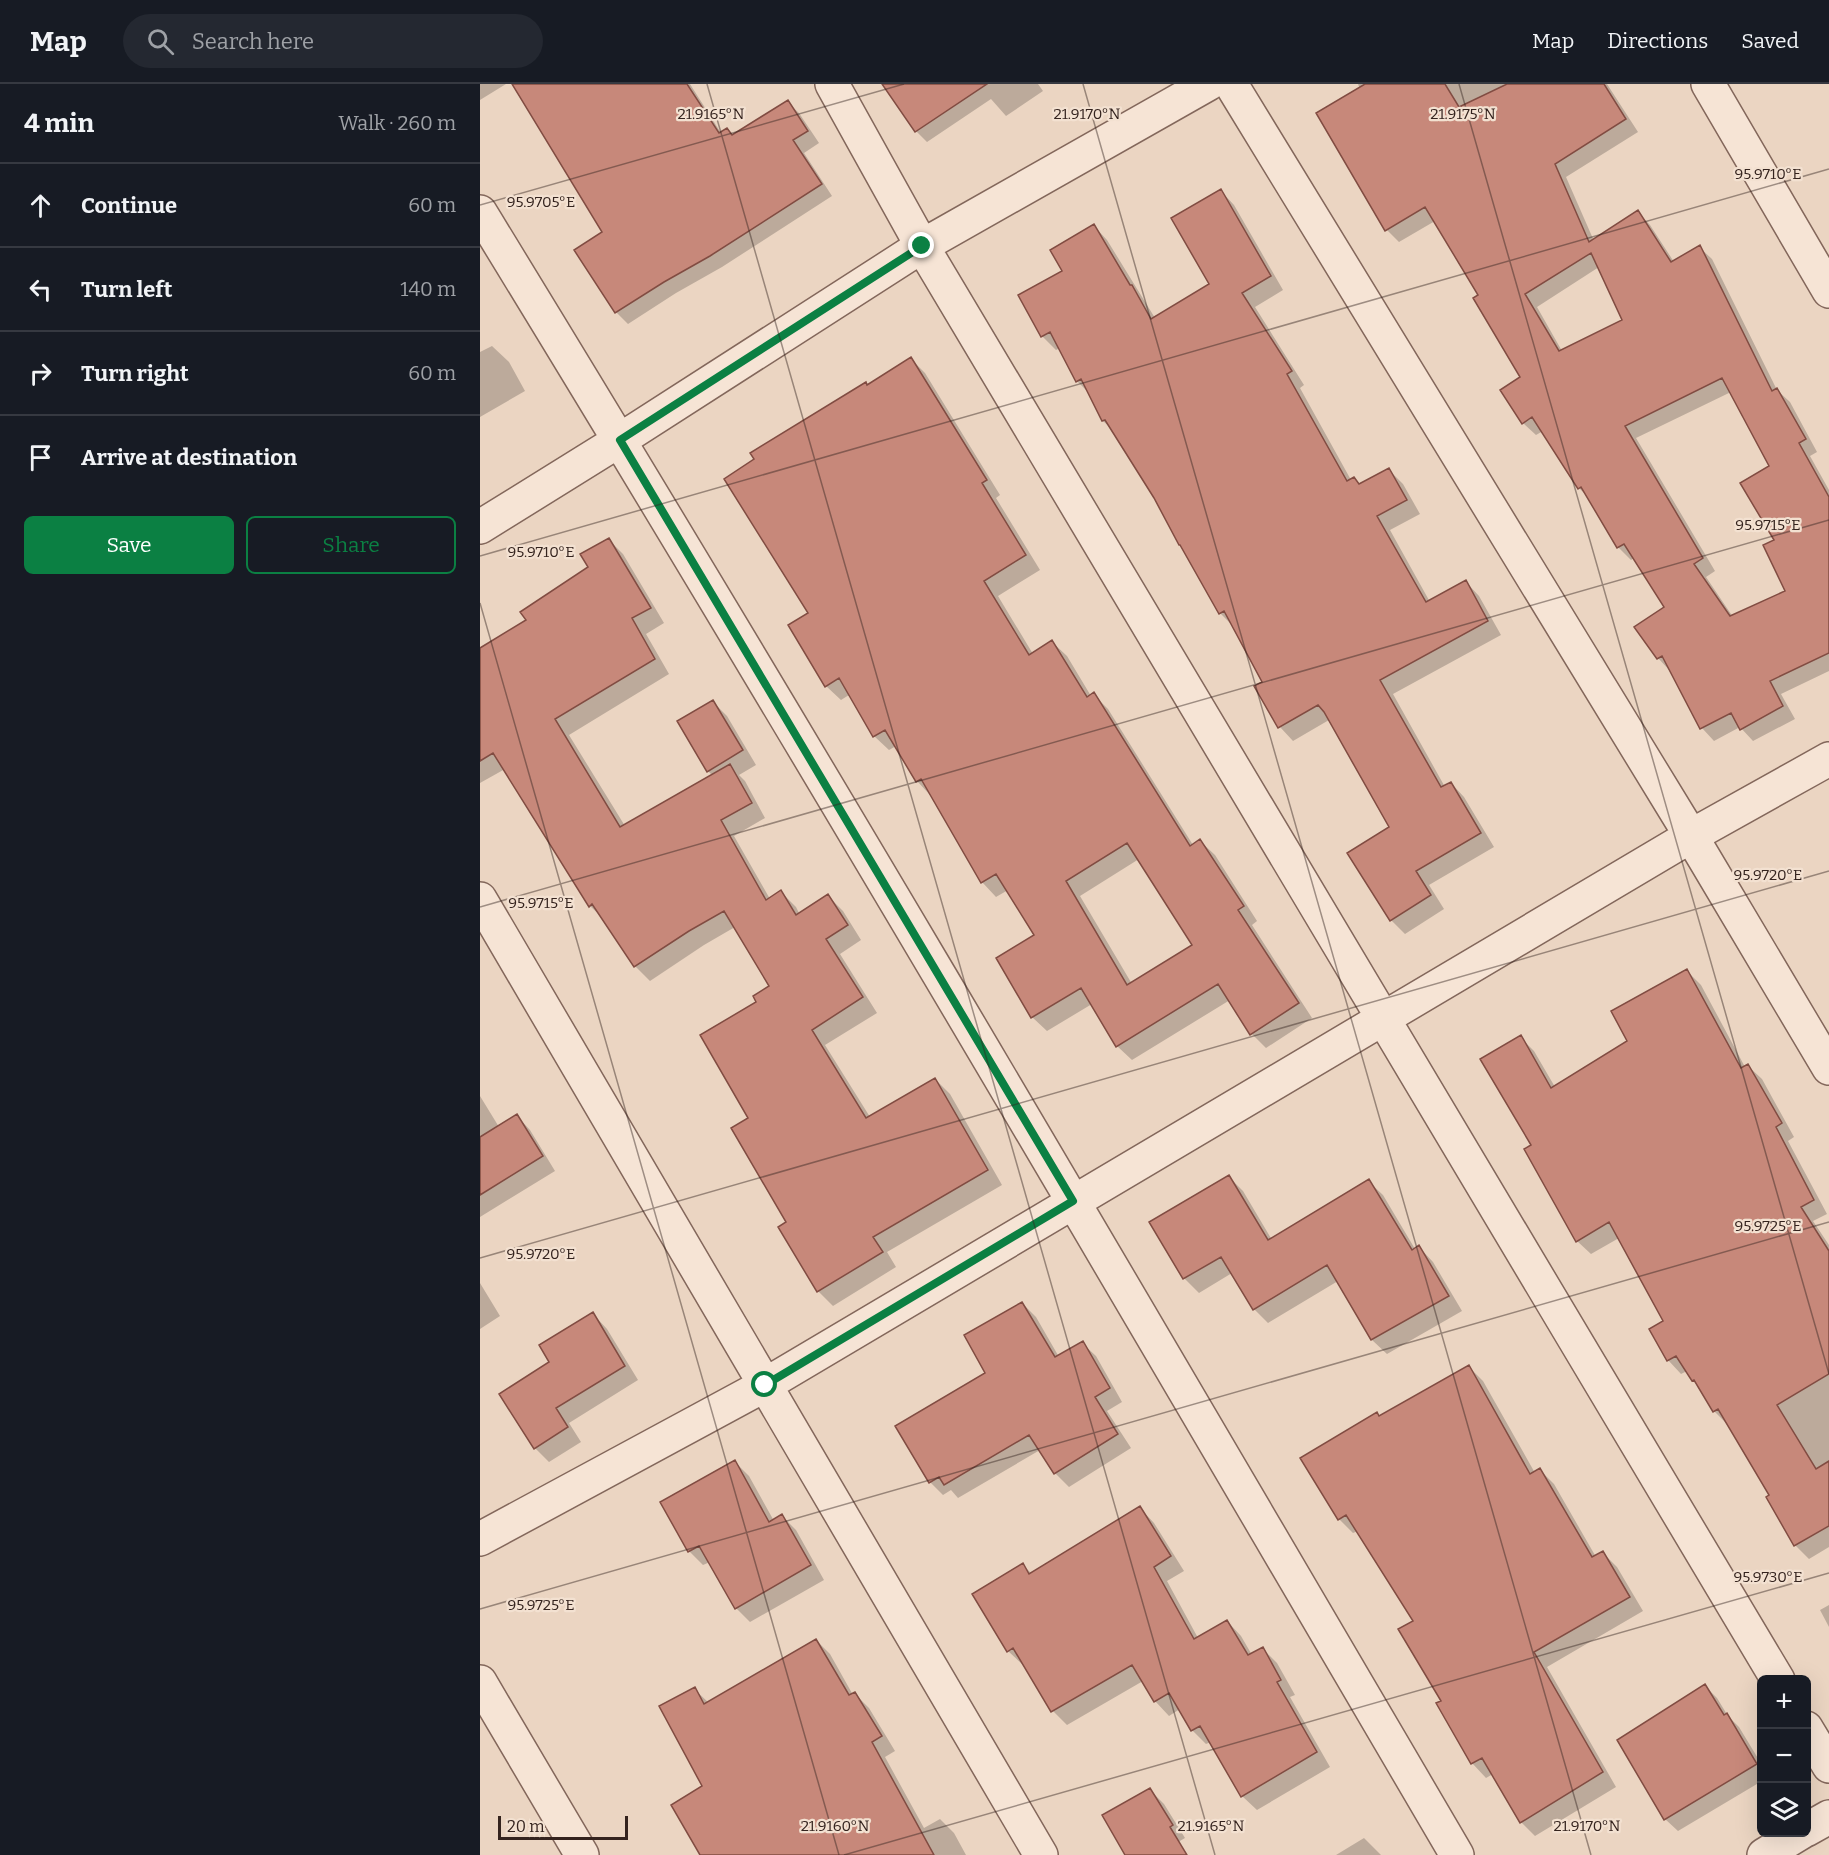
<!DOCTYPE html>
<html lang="en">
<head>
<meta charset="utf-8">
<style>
	body { margin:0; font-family:Bitter,serif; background:#242831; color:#f1f3f6 }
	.controls { position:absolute; right:18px; bottom:18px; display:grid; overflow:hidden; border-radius:9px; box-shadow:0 6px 24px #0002 }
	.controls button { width:54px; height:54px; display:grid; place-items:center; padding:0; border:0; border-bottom:2px solid #363941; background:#171b24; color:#f1f3f6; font:30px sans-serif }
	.scale { position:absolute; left:18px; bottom:15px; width:130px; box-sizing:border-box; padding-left:6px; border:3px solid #34231e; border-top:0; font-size:16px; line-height:21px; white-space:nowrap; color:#34231e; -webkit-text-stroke:4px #f3e1d1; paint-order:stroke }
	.stop { position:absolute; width:18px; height:18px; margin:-14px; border:4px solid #0b8043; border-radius:50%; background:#fff }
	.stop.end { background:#0b8043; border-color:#fff; box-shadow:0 2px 6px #0008 }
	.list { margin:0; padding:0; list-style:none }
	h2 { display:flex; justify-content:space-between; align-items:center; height:78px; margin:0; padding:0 24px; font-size:26px }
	h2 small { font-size:20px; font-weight:400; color:#9ea1a6 }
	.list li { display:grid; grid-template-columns:39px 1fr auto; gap:18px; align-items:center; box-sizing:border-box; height:84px; padding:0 24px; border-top:2px solid #363941 }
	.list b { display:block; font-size:22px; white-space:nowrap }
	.list em { font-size:20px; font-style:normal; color:#9ea1a6 }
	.actions { display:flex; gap:12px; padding:18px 24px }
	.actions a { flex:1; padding:14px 0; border:2px solid #0b8043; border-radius:9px; text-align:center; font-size:21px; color:#0b8043 }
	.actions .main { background:#0b8043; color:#fff }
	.icon { flex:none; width:33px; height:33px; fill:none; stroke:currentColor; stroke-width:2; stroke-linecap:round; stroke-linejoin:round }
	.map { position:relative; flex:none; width:1349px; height:1771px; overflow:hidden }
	header { display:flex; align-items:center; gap:36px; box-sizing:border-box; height:84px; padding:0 30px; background:#171b24; border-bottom:2px solid #363941 }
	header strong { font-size:28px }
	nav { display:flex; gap:33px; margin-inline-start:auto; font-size:21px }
	.search { width:420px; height:54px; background:#242831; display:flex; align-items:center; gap:15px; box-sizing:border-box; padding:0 21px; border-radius:33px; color:#9ea1a6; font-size:22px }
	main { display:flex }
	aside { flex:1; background:#171b24 }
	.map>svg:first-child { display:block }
	.shadow { fill:#0003; fill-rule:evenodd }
	.building { fill:#c7887a; stroke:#814c42; stroke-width:1.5; fill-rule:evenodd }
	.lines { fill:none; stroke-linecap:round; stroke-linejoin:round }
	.street-casing { stroke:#83675b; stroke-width:36 }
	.street { stroke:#f6e4d5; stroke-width:33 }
	.route { stroke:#0b8043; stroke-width:8 }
	.ticks { fill:none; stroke:#34231e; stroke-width:1.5; stroke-opacity:0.45 }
	.ticks-label { font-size:15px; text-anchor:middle; fill:#34231e; stroke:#f3e1d1; stroke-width:4.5; stroke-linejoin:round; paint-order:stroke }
</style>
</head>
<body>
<header>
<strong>Map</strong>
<div class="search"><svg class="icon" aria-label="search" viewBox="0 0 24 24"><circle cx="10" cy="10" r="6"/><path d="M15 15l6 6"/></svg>Search here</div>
<nav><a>Map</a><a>Directions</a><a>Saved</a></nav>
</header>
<main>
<aside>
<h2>4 min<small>Walk · 260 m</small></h2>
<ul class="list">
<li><svg class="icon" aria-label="ahead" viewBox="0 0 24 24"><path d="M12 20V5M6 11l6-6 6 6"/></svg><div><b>Continue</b></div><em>60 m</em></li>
<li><svg class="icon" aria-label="left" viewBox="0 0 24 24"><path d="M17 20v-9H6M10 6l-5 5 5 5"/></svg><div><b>Turn left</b></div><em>140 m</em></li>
<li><svg class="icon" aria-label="right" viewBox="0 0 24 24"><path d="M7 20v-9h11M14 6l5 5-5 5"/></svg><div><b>Turn right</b></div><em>60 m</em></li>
<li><svg class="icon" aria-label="arrive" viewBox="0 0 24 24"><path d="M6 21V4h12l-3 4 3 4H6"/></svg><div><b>Arrive at destination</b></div></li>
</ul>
<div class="actions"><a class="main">Save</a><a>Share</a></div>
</aside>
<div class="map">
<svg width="1349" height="1771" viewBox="0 0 1349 1771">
	<rect width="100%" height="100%" fill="#ebd5c2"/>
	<!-- shadow -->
	<path class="shadow" d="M 0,0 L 26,0 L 0,16 Z
		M 34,0 L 210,0 L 241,49 L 247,45 L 253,52 L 307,18 L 319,29 L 339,59 L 324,69 L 352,112 L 242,183 L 196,209 L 148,240 L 136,228 L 96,166 L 124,149 Z
		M 410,0 L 558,0 L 563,7 L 526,32 L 511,15 L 447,58 L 436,47 Z
		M 878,0 L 1127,0 L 1158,48 L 1086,93 L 1114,157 L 1158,128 L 1170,141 L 1194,178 L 1219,163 L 1232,175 L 1297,306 L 1310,318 L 1337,368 L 1330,372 L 1349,406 L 1349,587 L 1301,610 L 1315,635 L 1273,657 L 1260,643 L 1234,657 L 1222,644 L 1191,588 L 1178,574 L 1156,544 L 1186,524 L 1155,473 L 1151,476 L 1138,463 L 1109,414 L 1099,404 L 1063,347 L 1056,351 L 1043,339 L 1042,294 L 1000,212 L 955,137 L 919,158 L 907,146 L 880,5 ZM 1119,183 L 1144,236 L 1082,267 L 1057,223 ZM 1251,308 L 1291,383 L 1296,456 L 1307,508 L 1253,533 L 1226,493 L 1235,487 L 1156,354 Z
		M 741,107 L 754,121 L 803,206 L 775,223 L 824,301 L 820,304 L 871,396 L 874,395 L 881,401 L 909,386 L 923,400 L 940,430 L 910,446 L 950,518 L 986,498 L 999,512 L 1021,551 L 913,610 L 965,703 L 971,699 L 984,713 L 1014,763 L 949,801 L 964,825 L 925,850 L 911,836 L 911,744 L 849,636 L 813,657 L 800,643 L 784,598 L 753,542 L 740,529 L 675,413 L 635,348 L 623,337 L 610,310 L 597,297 L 580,264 L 576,266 L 562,252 L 584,187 L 614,142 L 627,156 L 675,234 L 731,200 Z
		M 12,262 L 29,278 L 45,307 L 0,333 L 0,268 Z
		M 431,275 L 445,289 L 520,411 L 516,414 L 560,486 L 518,512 L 553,570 L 572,558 L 587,572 L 611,612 L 613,610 L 628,625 L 713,761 L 720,757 L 735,771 L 777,837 L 772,841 L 832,934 L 786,964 L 772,950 L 750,916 L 652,976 L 637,962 L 612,920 L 567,947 L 552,933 L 556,852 L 528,806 L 516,813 L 502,798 L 451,712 L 437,697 L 416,662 L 409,666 L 394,652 L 369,611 L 361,616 L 346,602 L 330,530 L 388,302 ZM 659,775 L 714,861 L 652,900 L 600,812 Z
		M 128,455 L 143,470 L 184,539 L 166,550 L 189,590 L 89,651 L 145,742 L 233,692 L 228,687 L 233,618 L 247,632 L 276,681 L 259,691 L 265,697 L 285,734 L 254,752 L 290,815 L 301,808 L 316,823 L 320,831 L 348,812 L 363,827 L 381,856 L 360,870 L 397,929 L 345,961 L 390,1033 L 455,995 L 470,1010 L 522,1101 L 407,1168 L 416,1183 L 353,1222 L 338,1207 L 308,1138 L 270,1034 L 291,903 L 255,843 L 224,861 L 170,897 L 155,882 L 125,836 L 110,822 L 25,685 L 0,699 L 0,565 L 48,537 L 110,484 Z
		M 1207,887 L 1221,901 L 1265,983 L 1268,982 L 1282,995 L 1314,1053 L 1308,1057 L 1347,1130 L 1333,1137 L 1349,1161 L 1349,1463 L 1329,1475 L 1315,1461 L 1291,1411 L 1247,1340 L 1234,1327 L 1220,1303 L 1207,1287 L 1201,1290 L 1188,1276 L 1185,1237 L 1139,1154 L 1111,1170 L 1097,1157 L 1053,1062 L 1040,953 L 1054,967 L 1075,1003 L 1149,958 Z
		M 0,1012 L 19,1043 L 37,1032 L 50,1046 L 75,1087 L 0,1133 Z
		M 749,1093 L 763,1107 L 792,1156 L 888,1097 L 903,1111 L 935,1165 L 939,1163 L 953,1178 L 982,1227 L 907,1270 L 892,1256 L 858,1197 L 788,1239 L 774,1225 L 752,1189 L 719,1209 L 704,1194 L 671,1139 Z
		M 0,1199 L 20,1232 L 0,1245 Z
		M 542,1219 L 556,1233 L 579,1273 L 602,1259 L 616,1272 L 642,1318 L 627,1327 L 651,1364 L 589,1403 L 575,1389 L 560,1366 L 478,1414 L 471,1406 L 463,1411 L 450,1398 Z
		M 113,1230 L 127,1245 L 158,1296 L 89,1339 L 101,1358 L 69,1378 L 55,1364 Z
		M 989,1283 L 1003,1297 L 1055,1389 L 1060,1386 L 1074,1400 L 1116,1473 L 1123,1469 L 1137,1483 L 1163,1527 L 1067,1583 L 1136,1703 L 1055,1752 L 1041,1738 L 1013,1690 L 1006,1694 L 992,1679 L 958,1620 L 963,1617 L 935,1537 L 878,1447 L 873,1449 L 859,1435 L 900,1333 Z
		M 255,1378 L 269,1392 L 294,1437 L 302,1432 L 316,1446 L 344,1496 L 270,1538 L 256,1524 L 230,1478 L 223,1481 L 209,1467 Z
		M 660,1424 L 674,1439 L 704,1487 L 687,1497 L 718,1554 L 747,1537 L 761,1552 L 772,1571 L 783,1565 L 797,1579 L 815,1611 L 810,1613 L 850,1683 L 777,1726 L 762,1712 L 731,1658 L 726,1660 L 712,1646 L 700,1625 L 689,1632 L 675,1617 L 663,1597 L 587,1641 L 573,1627 L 545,1580 L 543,1581 L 528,1567 L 543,1481 L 552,1490 Z
		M 1349,1521 L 1349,1543 L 1340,1526 Z
		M 336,1556 L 350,1570 L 373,1611 L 375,1610 L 389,1624 L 415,1667 L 405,1673 L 444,1744 L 460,1735 L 474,1749 L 486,1771 L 222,1771 L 224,1703 L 214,1605 L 229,1619 Z
		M 1225,1602 L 1237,1614 L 1248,1632 L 1259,1643 L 1282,1681 L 1282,1697 L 1198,1747 L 1185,1735 Z
		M 670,1706 L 684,1720 L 705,1754 L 676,1771 L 648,1771 Z
		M 884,1754 L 901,1771 L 856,1771 Z"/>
	<!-- building -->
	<path class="building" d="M 32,0 L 207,0 L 239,49 L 247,44 L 252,51 L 308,16 L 328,47 L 313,56 L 342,100 L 230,172 L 184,198 L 135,229 L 94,166 L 122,148 Z
		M 402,0 L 507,0 L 435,48 Z
		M 885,0 L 965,0 L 979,23 L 1027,0 L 1124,0 L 1146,35 L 1075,80 L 1109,158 L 1158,126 L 1191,178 L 1220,161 L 1292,307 L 1297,304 L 1326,355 L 1319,359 L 1349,413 L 1349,569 L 1290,597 L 1303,622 L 1260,646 L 1251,629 L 1220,645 L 1182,572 L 1177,575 L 1154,543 L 1184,523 L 1144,460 L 1137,464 L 1101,403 L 1098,405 L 1052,333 L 1042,340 L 1020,306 L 1040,293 L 993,214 L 998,211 L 945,123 L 905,147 L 836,29 ZM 1111,169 L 1142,236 L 1079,267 L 1045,210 ZM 1242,294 L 1289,382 L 1260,399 L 1294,456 L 1283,461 L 1305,507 L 1250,532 L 1214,480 L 1223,474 L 1145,342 Z
		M 741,105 L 791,192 L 762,209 L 812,287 L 807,290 L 867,397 L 874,393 L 879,400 L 909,384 L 927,416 L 897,432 L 946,518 L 986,496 L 1008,537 L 900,596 L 961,703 L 971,698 L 1001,749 L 936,787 L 951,811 L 910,837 L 867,769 L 909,743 L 844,628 L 838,621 L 798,644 L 774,602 L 782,598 L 744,527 L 739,530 L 700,461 L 699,461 L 674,414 L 625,336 L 622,337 L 601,295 L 596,298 L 570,248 L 561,253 L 538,211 L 582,187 L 570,166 L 614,140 L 650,201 L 652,201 L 671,235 L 729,200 L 691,134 Z
		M 431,273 L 507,396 L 502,399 L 546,471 L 504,497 L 549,571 L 572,556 L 607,613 L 614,608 L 710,762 L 720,755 L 764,822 L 758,826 L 819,919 L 770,951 L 738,900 L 636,963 L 601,904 L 551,934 L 516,874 L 554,851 L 516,790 L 501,799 L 441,695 L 436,698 L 405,646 L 393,653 L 359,594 L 345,603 L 308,541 L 328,529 L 244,395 L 274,375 L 270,369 L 386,298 L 387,301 ZM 647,759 L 712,861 L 647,901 L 586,797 Z
		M 129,454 L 171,524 L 152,534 L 175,575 L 75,635 L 140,743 L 250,680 L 272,719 L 241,736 L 286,816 L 301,806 L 316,831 L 348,810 L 368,841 L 346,855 L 383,913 L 332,946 L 386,1034 L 455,994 L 508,1086 L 393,1153 L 403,1168 L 337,1208 L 298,1143 L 306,1138 L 251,1044 L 268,1034 L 220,951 L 276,918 L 273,912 L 289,902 L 244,827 L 209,847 L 154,883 L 112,820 L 109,823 L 13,669 L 0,677 L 0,564 L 46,536 L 40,528 L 108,483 L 100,470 Z
		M 233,616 L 263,666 L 227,688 L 197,637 Z
		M 1207,885 L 1261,984 L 1268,980 L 1302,1039 L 1296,1043 L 1334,1116 L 1321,1123 L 1349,1167 L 1349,1290 L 1297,1321 L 1336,1385 L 1349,1377 L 1349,1442 L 1314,1462 L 1286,1413 L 1289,1411 L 1238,1325 L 1233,1328 L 1214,1296 L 1212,1297 L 1196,1272 L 1187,1277 L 1169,1245 L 1183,1237 L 1129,1138 L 1096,1158 L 1044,1065 L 1051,1061 L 1000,975 L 1041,951 L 1071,1004 L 1147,957 L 1131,927 Z
		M 37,1030 L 63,1072 L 0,1111 L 0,1053 Z
		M 749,1091 L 788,1156 L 889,1095 L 932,1166 L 939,1161 L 969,1212 L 891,1256 L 847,1181 L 773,1226 L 741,1173 L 703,1195 L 669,1138 Z
		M 542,1218 L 575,1273 L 603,1257 L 630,1304 L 615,1313 L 638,1350 L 574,1390 L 549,1351 L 464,1401 L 459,1393 L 449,1399 L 415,1342 L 505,1289 L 484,1251 Z
		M 113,1228 L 145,1282 L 76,1324 L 88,1343 L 54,1365 L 19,1310 L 69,1278 L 59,1261 Z
		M 989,1281 L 1050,1390 L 1060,1384 L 1112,1473 L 1123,1467 L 1150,1513 L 1054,1568 L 1123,1688 L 1040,1739 L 1002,1674 L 991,1680 L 956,1619 L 961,1617 L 918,1545 L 933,1537 L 866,1431 L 858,1436 L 820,1374 L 897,1328 L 899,1332 Z
		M 255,1376 L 289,1438 L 302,1430 L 331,1481 L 255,1525 L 219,1462 L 208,1468 L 180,1418 Z
		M 660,1422 L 691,1472 L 674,1483 L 714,1555 L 747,1536 L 768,1571 L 783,1563 L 801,1596 L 797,1598 L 837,1668 L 761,1713 L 720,1642 L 711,1647 L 689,1609 L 674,1618 L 652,1581 L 571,1628 L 533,1564 L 527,1568 L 492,1510 L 543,1479 L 549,1490 Z
		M 336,1555 L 369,1611 L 375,1608 L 402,1652 L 392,1658 L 454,1771 L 220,1771 L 191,1721 L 222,1702 L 179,1622 L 215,1603 L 224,1620 Z
		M 1225,1600 L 1244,1631 L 1247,1629 L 1277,1680 L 1184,1736 L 1137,1656 Z
		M 670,1704 L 693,1741 L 690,1743 L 707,1771 L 645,1771 L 622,1731 Z"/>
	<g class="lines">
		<!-- street casing -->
		<g class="street-casing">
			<path id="street" d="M 352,0 L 442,162 L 1298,1596
				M 751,0 L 1211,752 L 1349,984
				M 1228,0 L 1349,207
				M 0,128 C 333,671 655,1222 977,1771
				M 0,443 L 140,356 L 442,162 L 728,0
				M 0,815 L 561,1771
				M 0,1455 L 285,1301 L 1211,752 L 1349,675
				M 0,1598 L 102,1771
				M 1326,1644 L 1349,1682
				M 1326,1746 L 1349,1733
				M 1284,1771 L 1322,1748"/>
		</g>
		<!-- street -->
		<use href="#street" class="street"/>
	</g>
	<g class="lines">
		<!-- route -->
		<path class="route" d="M 285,1301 L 593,1117 L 140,356 L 442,162"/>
	</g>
	<!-- ticks -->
	<path class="ticks" d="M 227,0 L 735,1771M 603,0 L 1111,1771M 979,0 L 1349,1290M 0,121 L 424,0M 0,472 L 1349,85M 0,519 L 359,1771M 0,823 L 1349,436M 0,1174 L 1349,787M 0,1525 L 1349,1138M 364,1771 L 1349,1489"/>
	<g class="ticks-label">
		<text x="231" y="35">21.9165°N</text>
		<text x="607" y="35">21.9170°N</text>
		<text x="983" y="35">21.9175°N</text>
		<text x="1288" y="95">95.9710°E</text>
		<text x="61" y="123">95.9705°E</text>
		<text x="1288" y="446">95.9715°E</text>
		<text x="61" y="473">95.9710°E</text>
		<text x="1288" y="796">95.9720°E</text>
		<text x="61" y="824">95.9715°E</text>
		<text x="1288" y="1147">95.9725°E</text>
		<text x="61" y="1175">95.9720°E</text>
		<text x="1288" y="1498">95.9730°E</text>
		<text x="61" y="1526">95.9725°E</text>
		<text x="355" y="1747">21.9160°N</text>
		<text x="731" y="1747">21.9165°N</text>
		<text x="1107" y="1747">21.9170°N</text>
	</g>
</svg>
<div class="controls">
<button>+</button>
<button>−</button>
<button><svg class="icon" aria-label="layers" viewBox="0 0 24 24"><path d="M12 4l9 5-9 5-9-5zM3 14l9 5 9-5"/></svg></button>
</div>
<div class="scale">20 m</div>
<div class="stop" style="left:285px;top:1301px"></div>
<div class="stop end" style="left:442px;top:162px"></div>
</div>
</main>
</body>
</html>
